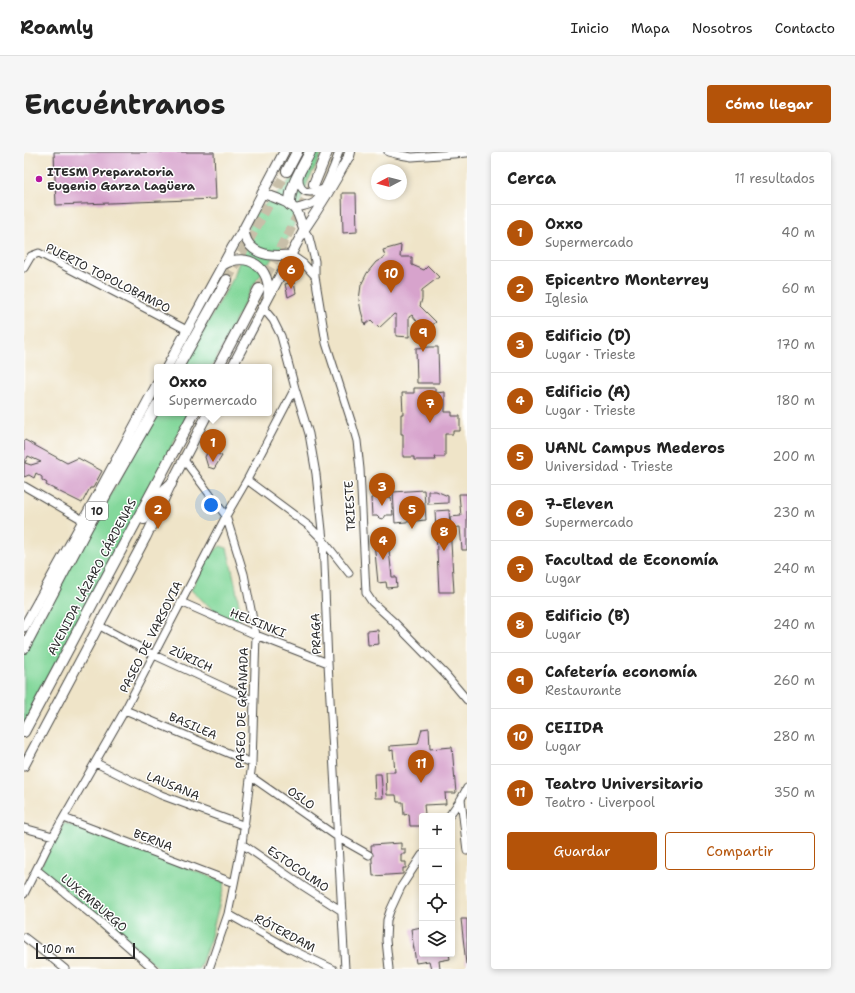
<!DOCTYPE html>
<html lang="es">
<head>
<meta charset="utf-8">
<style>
	body { margin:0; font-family:"Shantell Sans",sans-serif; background:#f6f6f6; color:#222 }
	.controls { position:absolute; right:12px; bottom:12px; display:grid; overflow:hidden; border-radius:4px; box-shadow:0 2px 6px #0003 }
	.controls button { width:36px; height:36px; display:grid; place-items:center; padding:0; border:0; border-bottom:1px solid #e0e0e0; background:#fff; color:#222; font:20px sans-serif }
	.compass { position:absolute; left:347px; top:12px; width:36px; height:36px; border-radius:50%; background:#fff; box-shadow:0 2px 6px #0003; rotate:263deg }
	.scale { position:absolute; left:12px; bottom:10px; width:99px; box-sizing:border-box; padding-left:4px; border:2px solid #2b2b2b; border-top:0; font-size:11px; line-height:14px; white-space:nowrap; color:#2b2b2b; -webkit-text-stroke:3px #fff; paint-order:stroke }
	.you { position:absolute; left:187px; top:353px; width:14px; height:14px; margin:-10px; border:3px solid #fff; border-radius:50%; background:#1a73e8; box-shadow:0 0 0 6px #1a73e833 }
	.badge { display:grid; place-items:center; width:26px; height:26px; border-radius:50%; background:#b45309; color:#fff; font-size:13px; font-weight:700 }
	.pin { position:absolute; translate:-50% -33px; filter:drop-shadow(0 1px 2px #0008) }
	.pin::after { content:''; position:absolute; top:21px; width:14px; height:12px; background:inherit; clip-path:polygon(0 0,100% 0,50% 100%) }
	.popup { position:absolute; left:130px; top:212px; width:118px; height:52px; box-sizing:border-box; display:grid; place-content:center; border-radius:4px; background:#fff; filter:drop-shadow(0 1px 3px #0005); font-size:13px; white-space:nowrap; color:#767676 }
	.popup b { font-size:15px; color:#222 }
	.popup::after { content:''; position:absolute; left:50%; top:100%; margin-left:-8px; border:8px solid transparent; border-top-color:#fff }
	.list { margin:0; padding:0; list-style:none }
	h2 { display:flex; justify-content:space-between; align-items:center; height:52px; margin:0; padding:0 16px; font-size:17px }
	h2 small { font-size:13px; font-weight:400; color:#767676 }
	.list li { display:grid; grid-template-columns:26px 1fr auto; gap:12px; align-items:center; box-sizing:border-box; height:56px; padding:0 16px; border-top:1px solid #e0e0e0 }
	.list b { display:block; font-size:15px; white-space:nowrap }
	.list p { margin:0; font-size:13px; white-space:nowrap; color:#767676 }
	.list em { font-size:13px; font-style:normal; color:#767676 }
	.actions { display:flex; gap:8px; padding:12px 16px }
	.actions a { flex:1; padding:9px 0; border:1px solid #b45309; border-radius:4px; text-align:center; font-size:14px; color:#b45309 }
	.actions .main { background:#b45309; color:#fff }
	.icon { flex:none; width:22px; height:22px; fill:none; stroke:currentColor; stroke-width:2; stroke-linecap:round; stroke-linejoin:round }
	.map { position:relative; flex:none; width:443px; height:817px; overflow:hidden; border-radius:4px }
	header { display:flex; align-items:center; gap:24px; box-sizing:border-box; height:56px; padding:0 20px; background:#fff; border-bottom:1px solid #e0e0e0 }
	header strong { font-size:19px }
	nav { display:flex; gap:22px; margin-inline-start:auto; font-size:14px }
	.intro { display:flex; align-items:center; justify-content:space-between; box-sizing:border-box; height:96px; padding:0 24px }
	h1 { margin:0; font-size:28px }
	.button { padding:10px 18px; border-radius:4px; background:#b45309; color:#fff; font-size:14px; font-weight:700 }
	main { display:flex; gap:24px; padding:0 24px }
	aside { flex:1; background:#fff; border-radius:4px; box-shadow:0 2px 6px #0003 }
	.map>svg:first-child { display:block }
	.green { fill:#84d89b; stroke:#588263 }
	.building { fill:#d7a3cc; fill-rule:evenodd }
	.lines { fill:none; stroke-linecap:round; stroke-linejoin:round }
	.highway-tunnel { stroke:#c8bfa9; stroke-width:10; stroke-dasharray:10 5; stroke-linecap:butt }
	.minor-casing { stroke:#484743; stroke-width:9 }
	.major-casing { stroke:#484743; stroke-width:11 }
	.highway-casing { stroke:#484743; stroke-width:12 }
	.minor { stroke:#fff; stroke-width:7 }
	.major { stroke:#fff; stroke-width:9 }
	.highway { stroke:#fff; stroke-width:10 }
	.poi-dot { fill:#b5179e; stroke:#fff; stroke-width:1.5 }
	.labels { text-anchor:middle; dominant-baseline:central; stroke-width:3; stroke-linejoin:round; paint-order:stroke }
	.shield { fill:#fff; stroke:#6b6b6b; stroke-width:1 }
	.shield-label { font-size:11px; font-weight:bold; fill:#2b2b2b }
	.poi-label { font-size:12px; font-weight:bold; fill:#2b2b2b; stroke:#fff; text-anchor:start }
	.street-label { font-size:12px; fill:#2b2b2b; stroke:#fff }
</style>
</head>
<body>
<header>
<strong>Roamly</strong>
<nav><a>Inicio</a><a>Mapa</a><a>Nosotros</a><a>Contacto</a></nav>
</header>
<div class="intro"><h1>Encuéntranos</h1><a class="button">Cómo llegar</a></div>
<main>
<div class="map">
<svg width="443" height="817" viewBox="0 0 443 817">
	<rect width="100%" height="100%" fill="#fff"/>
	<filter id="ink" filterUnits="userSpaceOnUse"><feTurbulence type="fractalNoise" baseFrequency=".025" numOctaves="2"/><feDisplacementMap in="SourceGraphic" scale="8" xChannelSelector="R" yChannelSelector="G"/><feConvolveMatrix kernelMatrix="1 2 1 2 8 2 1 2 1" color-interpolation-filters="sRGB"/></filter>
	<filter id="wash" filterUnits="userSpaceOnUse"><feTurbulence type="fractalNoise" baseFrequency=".012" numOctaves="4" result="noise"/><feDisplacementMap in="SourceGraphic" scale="16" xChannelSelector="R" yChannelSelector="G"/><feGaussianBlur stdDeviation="0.9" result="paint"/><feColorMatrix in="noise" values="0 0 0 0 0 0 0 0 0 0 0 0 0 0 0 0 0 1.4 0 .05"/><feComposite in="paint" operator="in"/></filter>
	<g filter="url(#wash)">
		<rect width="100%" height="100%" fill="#efe4c8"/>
		<!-- green -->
		<path class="green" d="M 283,0 L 298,0 L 294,10 L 284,29 L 267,82 L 229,134 L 188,215 L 158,215 L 210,125 L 229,64 L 273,22 Z
			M 133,261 L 165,261 L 0,580 L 0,496 Z
			M 196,394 L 203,396 C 209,421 214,443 217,468 L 198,466 L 167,438 L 183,406 Z
			M 40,671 L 201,730 L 186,788 L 175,817 L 136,817 L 15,717 Z"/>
		<g id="blocks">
			<!-- building -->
			<path class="building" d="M 30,0 L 190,0 L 192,47 L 32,53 Z
				M 318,41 L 332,41 L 333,80 L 319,81 Z
				M 377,93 L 376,105 L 388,105 L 388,113 L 400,118 L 404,114 L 415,125 L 398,138 L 398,147 L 396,154 L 412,170 L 401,179 L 388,163 L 385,165 L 385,185 L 372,184 L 372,163 L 370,162 L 355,176 L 347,168 L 341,173 L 337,159 L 335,148 L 337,133 L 343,121 L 352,110 L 361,105 L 359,98 Z
				M 270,130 L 272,141 L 264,145 L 261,132 Z
				M 406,195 L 414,195 L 415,231 L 393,231 L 392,196 Z
				M 390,236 L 411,236 L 411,241 L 421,240 L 421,260 L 428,260 L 428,264 L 436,264 L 436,279 L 429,279 L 429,282 L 421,282 L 421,305 L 411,305 L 412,308 L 390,308 L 390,305 L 379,305 L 379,282 L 377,282 L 377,262 L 379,262 L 378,241 L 390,241 Z
				M 1,288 L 43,311 L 54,306 L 78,319 L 69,336 L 66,336 L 58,351 L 22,333 L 23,331 L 18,328 L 18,325 L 12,321 L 10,326 L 5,323 L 0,325 L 0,290 ZM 4,304 L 17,310 L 7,313 L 1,311 Z
				M 185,297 L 198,304 L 190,317 L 184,315 L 181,305 Z
				M 400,338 L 402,368 L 371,371 L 369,340 Z
				M 352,339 L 359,339 L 359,343 L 361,343 L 362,345 L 367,345 L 369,363 L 362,363 L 360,366 L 358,367 L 355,366 L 353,364 L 348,364 L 347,346 L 353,345 Z
				M 404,339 L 412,339 L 424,344 L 424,351 L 404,352 Z
				M 435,342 L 443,342 L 443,398 L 438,398 L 436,375 L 427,376 L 426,365 L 437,364 Z
				M 425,358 L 430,440 L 415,440 L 411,359 Z
				M 364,389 L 368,425 L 372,425 L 373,435 L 363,436 L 362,430 L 354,431 L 350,390 Z
				M 354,478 L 355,492 L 344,493 L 343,479 Z
				M 405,576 L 406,597 L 428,595 L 432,641 L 421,641 L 422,652 L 400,653 L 401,662 L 396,663 L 397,674 L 386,674 L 385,662 L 380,663 L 379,650 L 373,650 L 372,643 L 363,643 L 362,620 L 371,620 L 369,598 L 366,599 L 366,594 L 394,592 L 398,577 Z
				M 350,622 L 357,622 L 359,646 L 351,646 Z
				M 377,691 L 377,697 L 381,697 L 381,702 L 377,702 L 377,710 L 382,710 L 382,716 L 379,716 L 379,722 L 349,724 L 347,693 Z
				M 437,767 L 443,767 L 443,812 L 442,812 Z
				M 398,775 L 398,802 L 425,802 L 426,807 L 415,809 L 416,817 L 407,817 L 405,809 L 392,811 L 387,777 Z"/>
		</g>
	</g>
	<g filter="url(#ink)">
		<use href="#blocks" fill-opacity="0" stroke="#484743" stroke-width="1"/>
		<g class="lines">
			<!-- highway-tunnel -->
			<path class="highway-tunnel" d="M 203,128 L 263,19
				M 235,137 L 290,32"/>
			<!-- minor casing -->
			<g class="minor-casing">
				<path id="minor" d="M 364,0 L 376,3 L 388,5 L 443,1
					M 275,22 C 274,41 283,43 299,37
					M 270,57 C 276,55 283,54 289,51 C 299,45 311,12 315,0
					M 280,78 L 285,85 L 291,109 L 291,124 L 302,191 L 329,275 L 333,289 L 336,317 L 342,441 L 348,450 L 370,470 L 422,523 L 443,548
					M 267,103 L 280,112 L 291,124
					M 0,116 L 7,104 L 15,101 L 163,178
					M 239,156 L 249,168 L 257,184 L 271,236 L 285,282 L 292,322 L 299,388 L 304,511 L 321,817
					M 160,308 L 202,364 L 220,422 L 232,483 L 228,611 L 218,692 L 204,762 L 185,817
					M 223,328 L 285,374 L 299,388 L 325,421
					M 0,334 L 59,368
					M 157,450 L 232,483 L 304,511
					M 74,473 L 130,503 L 230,549
					M 101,558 L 228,611
					M 72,611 L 137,643 L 221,674
					M 226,624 L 315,686 L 345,703
					M 437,647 L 443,699
					M 425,664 L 437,647 L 443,636
					M 40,666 L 210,731
					M 0,676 L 29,684
					M 218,692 L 279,734 L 318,759
					M 13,718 L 74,768 L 130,817
					M 0,742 L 29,684 L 101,558 L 202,364 L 223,328 L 271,236
					M 204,762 L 266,797 L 309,817
					M 0,785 L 30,808 L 41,817
					M 365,817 L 362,788 L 363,768 L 366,759 L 377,735 L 398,703"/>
			</g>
			<!-- major casing -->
			<g class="major-casing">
				<path id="major" d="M 238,41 C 251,46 267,49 274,62 C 276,67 278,73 280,78
					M 220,76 C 220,81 221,85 223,89 C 232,105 251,104 267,103
					M 199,113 C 224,98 248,117 244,144
					M 143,215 L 209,94 L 220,76 L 260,0
					M 208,215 L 280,78 C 297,53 311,30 325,4
					M 0,475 L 75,340 L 133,232
					M 0,614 L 122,385 L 147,332 L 184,261"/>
			</g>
			<!-- highway casing -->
			<g class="highway-casing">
				<path id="highway" d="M 325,4 L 326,0
					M 263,19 L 273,0
					M 290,32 L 303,0
					M 266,53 C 265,34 278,17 286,0
					M 154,215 L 203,128
					M 194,215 L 235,137
					M 120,367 L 138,340 L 147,332
					M 0,496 L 64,374 L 133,253
					M 0,580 L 170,261"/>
			</g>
			<!-- minor -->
			<use href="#minor" class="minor"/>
			<!-- major -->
			<use href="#major" class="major"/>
			<!-- highway -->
			<use href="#highway" class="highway"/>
		</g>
	</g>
	<!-- markers -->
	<circle class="poi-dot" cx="15" cy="27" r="4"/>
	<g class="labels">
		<!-- shield labels -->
		<rect class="shield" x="62" y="350" width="22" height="18" rx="3"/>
		<g class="shield-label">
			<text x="73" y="359">10</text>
		</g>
		<!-- poi labels -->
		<g class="poi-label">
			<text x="23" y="20">ITESM Preparatoria<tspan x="23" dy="14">Eugenio Garza Lagüera</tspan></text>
		</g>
		<!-- street labels -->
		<g class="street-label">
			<text transform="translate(84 126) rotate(27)">PUERTO TOPOLOBAMPO</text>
			<text transform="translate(326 354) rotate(-93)">TRIESTE</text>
			<text transform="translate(68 425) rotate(-62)">AVENIDA LÁZARO CÁRDENAS</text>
			<text transform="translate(234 471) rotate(22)">HELSINKI</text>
			<text transform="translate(292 482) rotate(-92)">PRAGA</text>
			<text transform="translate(127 485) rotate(-63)">PASEO DE VARSOVIA</text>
			<text transform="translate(167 507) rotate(25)">ZÚRICH</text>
			<text transform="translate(218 556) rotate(-88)">PASEO DE GRANADA</text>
			<text transform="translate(169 574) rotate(23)">BASILEA</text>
			<text transform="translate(149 634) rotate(22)">LAUSANA</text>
			<text transform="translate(277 646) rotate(35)">OSLO</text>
			<text transform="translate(129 688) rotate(21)">BERNA</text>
			<text transform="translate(274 717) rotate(34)">ESTOCOLMO</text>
			<text transform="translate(70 751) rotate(40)">LUXEMBURGO</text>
			<text transform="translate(261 781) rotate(28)">RÓTERDAM</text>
		</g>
	</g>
</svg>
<div class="controls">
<button>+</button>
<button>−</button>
<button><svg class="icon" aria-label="locate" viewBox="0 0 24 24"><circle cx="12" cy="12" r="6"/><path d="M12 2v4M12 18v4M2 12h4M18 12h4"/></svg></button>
<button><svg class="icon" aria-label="layers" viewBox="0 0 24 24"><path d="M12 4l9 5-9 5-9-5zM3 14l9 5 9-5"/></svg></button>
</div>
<svg class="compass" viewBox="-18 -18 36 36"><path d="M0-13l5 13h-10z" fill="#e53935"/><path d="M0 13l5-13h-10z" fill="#767676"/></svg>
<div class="scale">100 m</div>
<div class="you"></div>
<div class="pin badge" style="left:189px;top:310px">1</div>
<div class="popup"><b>Oxxo</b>Supermercado</div>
<div class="pin badge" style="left:134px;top:377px">2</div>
<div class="pin badge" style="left:358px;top:354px">3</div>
<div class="pin badge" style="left:359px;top:408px">4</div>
<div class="pin badge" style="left:388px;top:377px">5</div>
<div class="pin badge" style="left:267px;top:137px">6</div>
<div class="pin badge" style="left:406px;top:271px">7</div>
<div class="pin badge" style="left:420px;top:399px">8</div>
<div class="pin badge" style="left:399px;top:200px">9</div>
<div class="pin badge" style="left:367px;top:141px">10</div>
<div class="pin badge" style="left:397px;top:631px">11</div>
</div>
<aside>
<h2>Cerca<small>11 resultados</small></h2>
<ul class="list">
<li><span class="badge">1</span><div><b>Oxxo</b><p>Supermercado</p></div><em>40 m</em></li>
<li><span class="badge">2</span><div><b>Epicentro Monterrey</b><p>Iglesia</p></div><em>60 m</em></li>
<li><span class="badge">3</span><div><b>Edificio (D)</b><p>Lugar · Trieste</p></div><em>170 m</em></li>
<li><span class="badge">4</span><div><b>Edificio (A)</b><p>Lugar · Trieste</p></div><em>180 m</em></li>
<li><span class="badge">5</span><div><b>UANL Campus Mederos</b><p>Universidad · Trieste</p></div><em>200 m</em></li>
<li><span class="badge">6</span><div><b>7-Eleven</b><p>Supermercado</p></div><em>230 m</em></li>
<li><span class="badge">7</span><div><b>Facultad de Economía</b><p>Lugar</p></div><em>240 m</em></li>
<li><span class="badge">8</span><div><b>Edificio (B)</b><p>Lugar</p></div><em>240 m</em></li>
<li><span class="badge">9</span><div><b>Cafetería economía</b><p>Restaurante</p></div><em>260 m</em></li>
<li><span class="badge">10</span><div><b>CEIIDA</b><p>Lugar</p></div><em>280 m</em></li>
<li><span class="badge">11</span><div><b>Teatro Universitario</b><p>Teatro · Liverpool</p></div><em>350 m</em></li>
</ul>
<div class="actions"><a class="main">Guardar</a><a>Compartir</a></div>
</aside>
</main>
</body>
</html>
